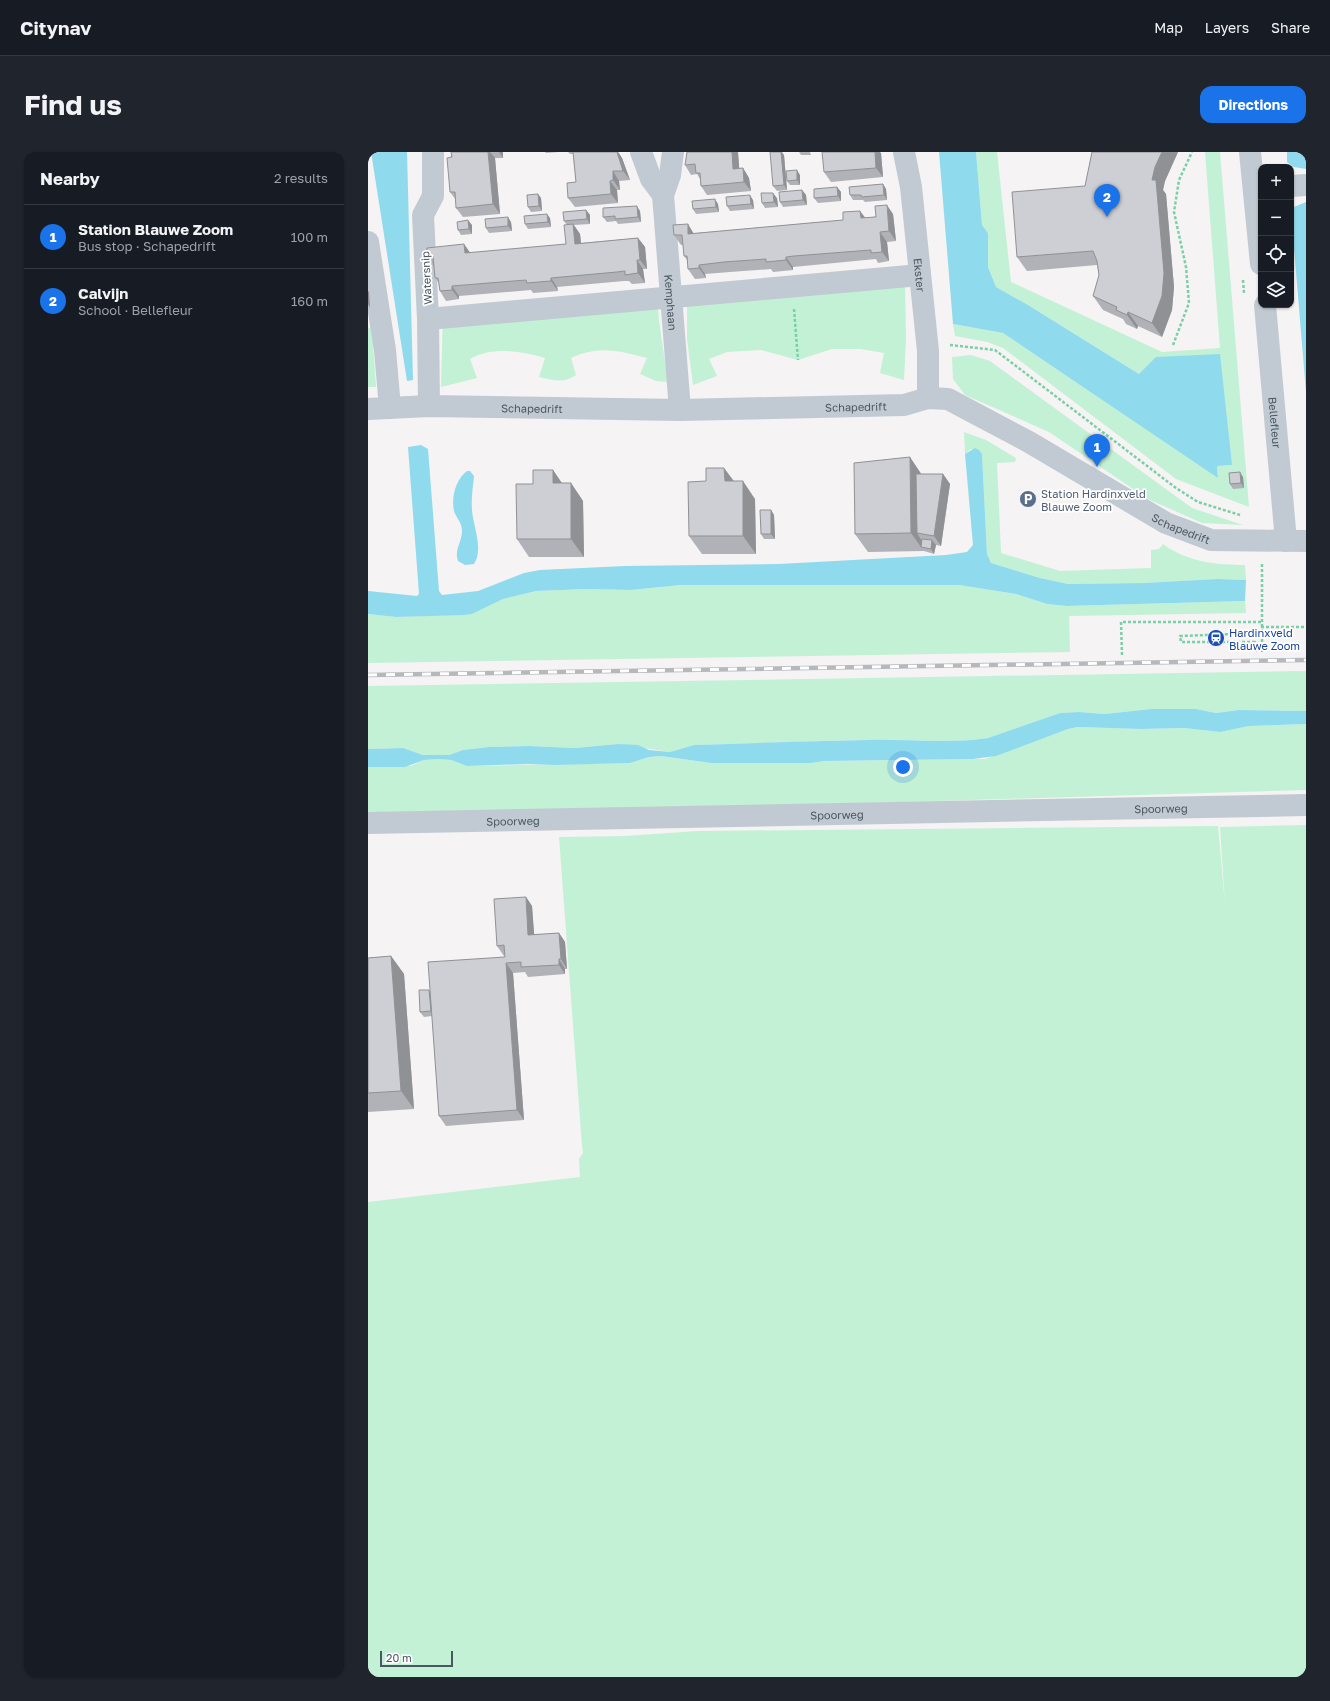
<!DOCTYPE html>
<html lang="en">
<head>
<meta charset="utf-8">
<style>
	body { margin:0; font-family:"Golos Text",sans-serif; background:#20242c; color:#f1f3f6 }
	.controls { position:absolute; right:12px; top:12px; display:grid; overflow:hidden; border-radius:8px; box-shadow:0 1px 3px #0004 }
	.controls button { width:36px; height:36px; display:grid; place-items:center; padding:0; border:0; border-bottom:1px solid #363941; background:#171b24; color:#f1f3f6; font:20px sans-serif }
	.scale { position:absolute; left:12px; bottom:10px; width:73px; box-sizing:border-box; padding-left:4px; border:2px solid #4a5661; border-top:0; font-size:11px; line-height:14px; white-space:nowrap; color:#4a5661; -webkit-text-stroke:3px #fff; paint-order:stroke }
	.you { position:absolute; left:535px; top:615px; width:14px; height:14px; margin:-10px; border:3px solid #fff; border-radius:50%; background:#1a73e8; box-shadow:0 0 0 6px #1a73e833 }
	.badge { display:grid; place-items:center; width:26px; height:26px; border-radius:50%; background:#1a73e8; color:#fff; font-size:13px; font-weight:700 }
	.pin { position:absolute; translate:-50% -33px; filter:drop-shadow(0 1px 2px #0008) }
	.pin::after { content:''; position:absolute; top:21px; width:14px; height:12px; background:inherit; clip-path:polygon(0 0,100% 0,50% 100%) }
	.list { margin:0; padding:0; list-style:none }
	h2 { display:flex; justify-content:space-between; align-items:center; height:52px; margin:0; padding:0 16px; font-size:17px }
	h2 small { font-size:13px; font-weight:400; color:#9ea1a6 }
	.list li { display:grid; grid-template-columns:26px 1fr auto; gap:12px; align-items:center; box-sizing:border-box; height:64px; padding:0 16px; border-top:1px solid #363941 }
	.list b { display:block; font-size:15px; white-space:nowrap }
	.list p { margin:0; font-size:13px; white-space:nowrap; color:#9ea1a6 }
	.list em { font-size:13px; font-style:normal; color:#9ea1a6 }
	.icon { flex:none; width:22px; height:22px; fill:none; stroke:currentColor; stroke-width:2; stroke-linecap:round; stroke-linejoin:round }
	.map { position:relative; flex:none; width:938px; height:1525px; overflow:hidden; border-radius:12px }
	header { display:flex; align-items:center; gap:24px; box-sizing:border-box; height:56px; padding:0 20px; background:#171b24; border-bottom:1px solid #363941 }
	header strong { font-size:19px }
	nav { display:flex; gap:22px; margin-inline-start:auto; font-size:14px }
	.intro { display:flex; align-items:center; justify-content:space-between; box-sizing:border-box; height:96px; padding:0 24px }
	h1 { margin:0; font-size:28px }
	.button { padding:10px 18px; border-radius:12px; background:#1a73e8; color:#fff; font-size:14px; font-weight:700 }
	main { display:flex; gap:24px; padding:0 24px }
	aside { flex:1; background:#171b24; border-radius:12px; box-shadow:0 1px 3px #0004 }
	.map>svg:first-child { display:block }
	.green { fill:#c3f1d5 }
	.water { fill:#90daee }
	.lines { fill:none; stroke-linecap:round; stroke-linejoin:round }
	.path { stroke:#7ad0a6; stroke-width:2.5; stroke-dasharray:3 2; stroke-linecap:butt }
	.minor { stroke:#c1cad2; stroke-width:22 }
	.rail-casing { stroke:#b5b8bd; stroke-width:4.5 }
	.rail { stroke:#fff; stroke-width:3; stroke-dasharray:9; stroke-linecap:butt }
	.wall { fill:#b0b2b7 }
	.shaded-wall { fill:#909195 }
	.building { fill:#cdcfd5; stroke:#909195 }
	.labels { text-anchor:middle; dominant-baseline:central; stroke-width:3.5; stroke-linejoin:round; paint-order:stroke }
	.street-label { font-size:11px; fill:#4a5661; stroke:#fff }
	.service-label { font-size:11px; fill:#4e5e75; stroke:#fff; text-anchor:start }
	.transit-label { font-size:11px; fill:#164399; stroke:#fff; text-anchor:start }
</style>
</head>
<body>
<header>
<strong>Citynav</strong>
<nav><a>Map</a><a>Layers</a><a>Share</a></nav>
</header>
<div class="intro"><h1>Find us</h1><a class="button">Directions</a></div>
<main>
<aside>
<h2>Nearby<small>2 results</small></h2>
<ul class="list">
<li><span class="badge">1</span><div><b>Station Blauwe Zoom</b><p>Bus stop · Schapedrift</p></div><em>100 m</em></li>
<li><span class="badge">2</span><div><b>Calvijn</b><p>School · Bellefleur</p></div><em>160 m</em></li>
</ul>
</aside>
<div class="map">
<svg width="938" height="1525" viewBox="0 0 938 1525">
	<rect width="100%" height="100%" fill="#f5f3f3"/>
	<!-- green -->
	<path class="green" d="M 608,0 L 629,0 L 643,130 L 794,200 L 852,196 L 837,0 L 852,0 L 881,355 L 808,327 L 635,196 L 619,190 L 587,184 L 585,172 L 635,181 L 850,325 L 849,314 L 864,313 L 771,222 L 660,153 L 628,135 L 620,115 L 620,81 L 614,73 Z
		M 537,131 L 538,187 L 536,228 L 512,221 L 516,201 L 493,197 L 464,197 L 430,208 L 393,198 L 359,200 L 341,207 L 349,224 L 325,233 L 319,187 L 319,147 Z
		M 289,142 L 291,169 L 300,230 L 288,229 L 272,222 L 279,206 C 250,199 232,193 203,206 L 208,223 C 196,232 185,228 171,225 L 177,206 C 153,199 124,194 102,207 L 109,226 L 73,235 L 75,158 Z
		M 4,175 L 8,235 L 0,235 L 0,176 Z
		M 603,203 L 622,209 L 824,356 L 875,373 L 834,371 L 780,347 L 681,280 L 597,243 L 585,227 L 584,205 Z
		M 596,280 L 618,288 L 648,306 L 647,310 L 629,311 L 633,401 L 692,419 L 783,416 L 783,398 L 791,397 L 795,392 C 819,410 848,413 877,413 L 878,428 L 849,427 L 776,431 L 700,432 L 672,426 L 623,411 L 619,402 L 614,302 L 603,297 L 597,302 Z
		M 313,433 L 591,433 L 648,442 L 679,452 L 699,454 L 877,449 L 878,461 L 701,464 L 702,500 L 0,511 L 0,462 L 28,465 L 104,462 L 135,447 L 168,439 L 219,437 L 263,438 Z
		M 938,519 L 938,559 L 871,558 L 848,561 L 828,557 L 783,557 L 737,562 L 711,560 L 692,561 L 620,586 C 580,592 539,587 499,588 C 441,589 383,592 326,593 L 302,600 L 250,592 L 207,596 L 161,594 L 121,595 L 95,598 L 81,603 L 55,603 L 35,596 L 0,597 L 0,534 Z
		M 938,572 L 938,638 L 0,666 L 0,615 L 43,614 L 56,608 L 70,607 L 83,608 L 99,614 L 262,611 L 281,605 L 293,604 L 343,611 L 443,611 L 456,609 L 605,607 L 617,607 L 700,577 L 710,575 L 773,577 L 816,576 L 852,580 L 881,574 Z
		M 938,673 L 938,1525 L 0,1525 L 0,1050 L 212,1025 L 211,1007 L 215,1001 L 214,994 L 191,685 L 258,684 L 330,679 L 850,674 L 857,752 L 852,675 Z"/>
	<!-- water -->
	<path class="water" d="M 3,0 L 39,0 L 45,228 L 39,229 Z
		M 571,0 L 608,0 L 614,73 L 620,81 L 620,115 L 628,135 L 660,153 L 771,222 L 788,205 L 852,202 L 864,313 L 849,314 L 850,326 L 635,181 L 585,172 Z
		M 919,0 L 938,0 L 938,17 L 926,15 L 919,10 Z
		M 938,50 L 938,240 L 923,60 L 926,55 Z
		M 53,293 L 60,297 L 71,439 L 74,443 L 110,439 L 156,421 L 172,418 L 257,414 L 411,412 L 578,403 L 599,400 L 605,393 L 597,302 L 607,296 L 611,298 L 614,302 L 619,402 L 623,411 L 672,426 L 700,432 L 776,431 L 849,427 L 878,428 L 877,449 L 699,454 L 679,452 L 648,442 L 591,433 L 313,433 L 263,438 L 219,437 L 168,439 L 135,447 L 104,462 L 97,463 L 28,465 L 0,462 L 0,439 L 49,444 L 51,442 L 40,295 Z
		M 99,319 L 102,319 L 106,324 C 105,335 103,346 104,358 C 105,374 116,397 106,412 L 97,413 L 90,409 C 86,398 94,390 94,379 C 94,370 88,366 86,359 C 83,345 88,327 99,319 Z
		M 783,557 L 828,557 L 848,561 L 871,558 L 938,559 L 938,572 L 881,574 L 852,580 L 816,576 L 773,577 L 710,575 L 700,577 L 628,604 L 605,607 L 456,609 L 443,611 L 343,611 L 293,604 L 281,605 L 262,611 L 187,613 L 160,612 L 99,614 L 83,608 L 70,607 L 56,608 L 37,615 L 0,615 L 0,597 L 35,596 L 55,603 L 81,603 L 95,598 L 121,595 L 161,594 L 207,596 L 250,592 L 270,593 L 281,598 L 302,600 L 326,593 C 383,591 441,589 499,588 C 539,587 580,592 620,586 L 692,561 L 711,560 L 737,562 Z"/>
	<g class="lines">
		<!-- path -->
		<path class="path" d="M 875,128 L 876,141
			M 426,157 L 430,208
			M 582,193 L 627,198 L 808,336 L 830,350 L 872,363
			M 805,193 L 821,151 L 818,115 L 806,60 L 811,28 L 824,0
			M 893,475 L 938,475
			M 888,500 L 887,490 L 813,490 L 812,484 L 893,481
			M 894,500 L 894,411
			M 754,503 L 753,470 L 893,470"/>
		<!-- minor -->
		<g class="minor">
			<path d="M 273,0 L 283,27 L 295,43"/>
			<path id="s1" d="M 305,0 L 302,23 L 295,43 L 312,258"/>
			<path id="s2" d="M 536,0 L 543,35 L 560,199 L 560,246"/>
			<path d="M 882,0 L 893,112"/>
			<path d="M 923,34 L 938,33"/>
			<path d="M 0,90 L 17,198 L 22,256"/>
			<path id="s3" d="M 897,153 L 918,389"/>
			<path d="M 60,167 L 552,123"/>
			<path d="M 61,254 L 60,167 L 55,63 L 65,44 L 65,0"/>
			<path id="s4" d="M 0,257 L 61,254 L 312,258 L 536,253 L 560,246 L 580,247 L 661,290 L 798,371 L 843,388 L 938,389"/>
			<path id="s5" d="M 0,671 L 938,653"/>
		</g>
		<!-- rail casing -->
		<g class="rail-casing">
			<path id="rail" d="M 0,523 L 938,508"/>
		</g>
		<!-- rail -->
		<use href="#rail" class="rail"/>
	</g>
	<!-- wall -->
	<path class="wall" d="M 83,0 L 135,0 L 135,6 L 127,6 L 132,62 L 95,65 L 88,56 L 88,48 L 82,40 Z
		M 177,0 L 191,0 L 178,1 Z
		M 200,0 L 250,0 L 254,6 L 262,28 L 251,29 L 252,38 L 249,38 L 250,51 L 207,55 L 200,46 L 208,30 L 205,2 L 202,2 Z
		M 370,0 L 371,16 L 375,16 L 381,26 L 383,39 L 339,43 L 333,34 L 332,27 L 329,22 L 323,23 L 317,13 Z
		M 431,0 L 442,0 L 443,3 L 433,3 Z
		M 724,0 L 810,0 L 797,29 L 795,38 L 798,42 L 806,135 L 804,158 L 794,185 L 770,174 L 769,177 L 758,172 L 755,167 L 735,158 L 725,144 L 731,123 L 729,113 L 659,119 L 649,105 L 717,34 Z
		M 513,1 L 515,25 L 463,30 L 456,20 Z
		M 416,3 L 419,38 L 409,39 L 405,34 Z
		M 432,23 L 432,33 L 422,33 L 419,29 Z
		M 515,32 L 518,37 L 519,48 L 497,50 L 495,48 L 485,48 L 482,43 Z
		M 469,35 L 473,40 L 473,49 L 450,51 L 446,46 Z
		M 434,38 L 438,43 L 439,53 L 415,55 L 412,50 Z
		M 170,42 L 173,46 L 174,59 L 163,60 L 160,55 Z
		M 409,46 L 410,55 L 397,56 L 394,51 Z
		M 385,48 L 386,57 L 362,59 L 359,54 Z
		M 350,52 L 351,60 L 328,62 L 325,57 Z
		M 218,58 L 222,63 L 222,72 L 206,73 L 212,82 L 213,91 L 270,86 L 277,95 L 279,117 L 275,117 L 277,131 L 264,132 L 261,129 L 256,129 L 189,135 L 190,139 L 165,141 L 163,138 L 91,144 L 91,147 L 78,149 L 72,139 L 71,131 L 67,126 L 66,115 L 59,105 L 96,92 L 102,101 L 198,92 L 199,73 L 196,69 Z
		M 272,59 L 273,70 L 250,72 L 248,69 L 239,70 L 235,65 Z
		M 492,59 L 497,66 L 525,62 L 528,89 L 519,90 L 521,109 L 510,111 L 508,107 L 425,115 L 425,118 L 405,120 L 403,117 L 362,120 L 337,122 L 338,126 L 327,127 L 320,117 L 320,109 L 316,104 L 315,93 L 313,93 L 306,83 L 475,68 Z
		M 182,66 L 183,75 L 160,77 L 157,72 Z
		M 143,70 L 144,79 L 121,81 L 118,76 Z
		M 104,73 L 104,82 L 93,83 L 90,78 Z
		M 356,316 L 366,329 L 387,347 L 388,402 L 334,402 L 321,384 L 338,329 Z
		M 185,318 L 194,331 L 203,331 L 215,349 L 216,405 L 161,405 L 149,387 Z
		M 554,322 L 575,322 L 582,332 L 573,394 L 568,393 L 566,402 L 556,399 L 500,400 L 487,382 Z
		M 875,325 L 876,336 L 865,337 L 862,332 Z
		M 403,358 L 406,363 L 407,387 L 396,387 L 393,382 Z
		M 158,745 L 164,754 L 166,783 L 191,781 L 197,790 L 199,817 L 197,817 L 197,822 L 160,825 L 157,820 L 145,821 L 156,968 L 78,974 L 71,964 L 64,864 L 56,865 L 52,860 L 62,839 L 137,805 L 137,803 L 136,804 L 129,794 Z
		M 23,804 L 36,822 L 46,957 L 0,960 L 0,806 Z"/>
	<!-- shaded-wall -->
	<path class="shaded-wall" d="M 120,0 L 122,0 L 127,6 L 132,62 L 125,52 Z
		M 131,0 L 135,0 L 135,6 Z
		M 245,0 L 250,0 L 254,6 L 262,28 L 255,19 Z
		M 364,0 L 370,0 L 372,26 L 365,17 Z
		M 413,0 L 414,0 L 416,3 L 419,38 L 416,33 Z
		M 507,0 L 512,0 L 513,1 L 515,25 L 508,16 Z
		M 794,0 L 810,0 L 797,29 L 795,38 L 798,42 L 806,135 L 804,158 L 794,185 L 784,171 L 784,28 L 787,15 Z
		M 375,16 L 381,26 L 383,39 L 376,30 Z
		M 429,18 L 432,23 L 432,33 L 429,28 Z
		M 245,19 L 251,29 L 252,38 L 245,28 Z
		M 242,29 L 249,38 L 250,51 L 243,42 Z
		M 515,32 L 518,37 L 519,48 L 516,43 Z
		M 469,35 L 473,40 L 473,49 L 470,44 Z
		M 434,38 L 438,43 L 439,53 L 435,48 Z
		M 405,41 L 409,46 L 410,55 L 406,50 Z
		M 170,42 L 173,46 L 174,59 L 171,54 Z
		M 382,43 L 385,48 L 386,57 L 383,52 Z
		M 347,47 L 350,52 L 351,60 L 348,55 Z
		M 519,53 L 525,62 L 528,89 L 521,79 Z
		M 269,54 L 272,59 L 273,70 L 270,65 Z
		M 218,58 L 222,63 L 222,72 L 219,67 Z
		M 492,59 L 499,68 L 493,66 Z
		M 179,62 L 182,66 L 183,75 L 180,70 Z
		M 140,65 L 143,70 L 144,79 L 140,74 Z
		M 100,68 L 104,73 L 104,82 L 101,77 Z
		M 205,72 L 212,82 L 214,101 L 207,92 Z
		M 320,72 L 326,82 L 320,82 Z
		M 512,80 L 519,90 L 521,109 L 514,100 Z
		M 270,86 L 277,95 L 279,117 L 272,108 Z
		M 96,92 L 103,102 L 97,101 Z
		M 418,105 L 425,115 L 425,118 L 418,108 Z
		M 269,108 L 275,117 L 277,131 L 270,121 Z
		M 331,113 L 337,122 L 338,126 L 331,116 Z
		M 183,126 L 189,135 L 190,139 L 183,129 Z
		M 84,134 L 91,144 L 91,147 L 84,138 Z
		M 0,139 L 1,140 L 2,156 L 0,152 Z
		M 760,160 L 770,174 L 769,177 L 759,163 Z
		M 542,305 L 554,323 L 549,381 L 555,391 L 553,395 L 543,381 Z
		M 356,316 L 369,334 L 357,329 Z
		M 185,318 L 197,336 L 185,331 Z
		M 872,320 L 875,325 L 876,336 L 873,331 Z
		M 575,322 L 582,332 L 573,394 L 566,384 Z
		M 375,329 L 387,347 L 388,402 L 375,384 Z
		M 203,331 L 215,349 L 216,405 L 203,387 Z
		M 403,358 L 406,363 L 407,387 L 403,382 Z
		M 564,388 L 568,393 L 566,402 L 563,397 Z
		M 158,745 L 164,754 L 167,793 L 160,783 Z
		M 191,781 L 197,790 L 199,817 L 193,807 Z
		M 23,804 L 36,822 L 46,957 L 33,939 Z
		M 191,807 L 197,817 L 197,822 L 191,813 Z
		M 138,811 L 145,821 L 156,968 L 149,958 Z
		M 61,838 L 64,843 L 66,864 L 63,859 Z"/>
	<!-- building -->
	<path class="building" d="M 83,0 L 120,0 L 125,52 L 88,56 L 87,40 L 82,40 L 79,6 L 84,5 Z
		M 205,0 L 249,0 L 255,19 L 245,19 L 245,28 L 242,29 L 243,42 L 200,46 L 199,31 L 208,30 Z
		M 319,0 L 364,0 L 365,17 L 375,16 L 376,30 L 333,34 L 332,21 L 328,21 L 327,12 L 317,13 Z
		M 402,0 L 413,0 L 416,33 L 405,34 Z
		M 454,0 L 507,0 L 508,16 L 456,20 Z
		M 724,0 L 794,0 L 787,15 L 784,28 L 788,28 L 796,121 L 794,144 L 784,171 L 760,160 L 759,163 L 748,158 L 749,155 L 725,144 L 731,123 L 729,109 L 725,99 L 649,105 L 644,40 L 717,34 Z
		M 429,18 L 429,28 L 419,29 L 418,19 Z
		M 515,32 L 516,43 L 494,45 L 493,43 L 482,43 L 481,35 Z
		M 469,35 L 470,44 L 446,46 L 446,37 Z
		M 434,38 L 435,48 L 412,50 L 411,40 Z
		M 393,41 L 405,41 L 406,50 L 394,51 Z
		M 170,42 L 171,54 L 160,55 L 159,43 Z
		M 382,43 L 383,52 L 359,54 L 358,45 Z
		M 347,47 L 348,55 L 325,57 L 324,49 Z
		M 519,53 L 521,79 L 512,80 L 514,100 L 503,101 L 503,98 L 426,104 L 418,105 L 418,108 L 398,110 L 398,107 L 356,110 L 331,113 L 331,116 L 320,117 L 319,104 L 316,104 L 314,83 L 306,83 L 305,73 L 320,72 L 320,82 L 475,68 L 475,60 L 492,59 L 493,66 L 508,65 L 507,54 Z
		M 269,54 L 270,65 L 247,67 L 247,64 L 235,65 L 235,56 Z
		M 218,58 L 219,67 L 196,69 L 195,60 Z
		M 179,62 L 180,70 L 157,72 L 156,64 Z
		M 140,65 L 140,74 L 118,76 L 117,67 Z
		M 100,68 L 101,77 L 90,78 L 89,70 Z
		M 205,72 L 207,92 L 270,86 L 272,108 L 269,108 L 270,121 L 257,123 L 257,119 L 249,120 L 183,126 L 183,129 L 159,131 L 158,128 L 84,134 L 84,138 L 72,139 L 70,126 L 67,126 L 65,104 L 59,105 L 59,96 L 96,92 L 97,101 L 198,92 L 196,73 Z
		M 542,305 L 543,381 L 487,382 L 486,311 Z
		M 338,316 L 356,316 L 357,329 L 375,329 L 375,384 L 321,384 L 320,330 L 338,329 Z
		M 165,318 L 185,318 L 185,331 L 203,331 L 203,387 L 149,387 L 148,332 L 165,332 Z
		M 872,320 L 873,331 L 862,332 L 861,321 Z
		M 548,322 L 575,322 L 566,384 L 549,381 Z
		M 392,358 L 403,358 L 403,382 L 393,382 Z
		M 554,387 L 564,388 L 563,397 L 553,395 Z
		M 158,745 L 160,783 L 191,781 L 193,807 L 191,807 L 191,813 L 153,815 L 153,810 L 138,811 L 149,958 L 71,964 L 60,810 L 137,805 L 136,793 L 129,794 L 126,747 Z
		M 23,804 L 33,939 L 0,941 L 0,806 Z
		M 51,838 L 61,838 L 63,859 L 52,860 Z"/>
	<!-- icons -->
	<defs>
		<g id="parking-disc" transform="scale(0.9)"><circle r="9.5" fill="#5c6f8a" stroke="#fff"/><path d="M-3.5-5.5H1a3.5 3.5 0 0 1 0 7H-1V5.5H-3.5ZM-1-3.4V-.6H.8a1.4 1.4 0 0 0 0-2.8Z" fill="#fff"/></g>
		<g id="station-disc" transform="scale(0.9)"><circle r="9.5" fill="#1a4fb4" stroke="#fff"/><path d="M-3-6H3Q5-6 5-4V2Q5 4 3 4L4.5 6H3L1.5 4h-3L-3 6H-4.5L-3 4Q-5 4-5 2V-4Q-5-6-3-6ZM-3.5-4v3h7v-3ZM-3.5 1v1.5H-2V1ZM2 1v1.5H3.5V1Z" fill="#fff"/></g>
	</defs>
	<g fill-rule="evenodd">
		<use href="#parking-disc" x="660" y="347"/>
		<use href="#station-disc" x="848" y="486"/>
	</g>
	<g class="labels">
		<!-- street labels -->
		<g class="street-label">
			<text stroke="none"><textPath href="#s2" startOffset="124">Ekster</textPath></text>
			<text transform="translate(58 126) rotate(-93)">Watersnip</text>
			<text stroke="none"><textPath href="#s1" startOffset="152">Kemphaan</textPath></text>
			<text stroke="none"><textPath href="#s4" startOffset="488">Schapedrift</textPath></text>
			<text stroke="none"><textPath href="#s4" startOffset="164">Schapedrift</textPath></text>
			<text stroke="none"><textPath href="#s3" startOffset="118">Bellefleur</textPath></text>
			<text stroke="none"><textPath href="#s4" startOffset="848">Schapedrift</textPath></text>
			<text stroke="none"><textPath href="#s5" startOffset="793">Spoorweg</textPath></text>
			<text stroke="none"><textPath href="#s5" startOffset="469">Spoorweg</textPath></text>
			<text stroke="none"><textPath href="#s5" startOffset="145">Spoorweg</textPath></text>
		</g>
		<!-- service labels -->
		<g class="service-label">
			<text x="673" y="341">Station Hardinxveld<tspan x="673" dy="13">Blauwe Zoom</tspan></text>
		</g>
		<!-- transit labels -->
		<g class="transit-label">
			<text x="861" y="480">Hardinxveld<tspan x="861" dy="13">Blauwe Zoom</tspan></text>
		</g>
	</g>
</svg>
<div class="controls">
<button>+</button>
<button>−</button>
<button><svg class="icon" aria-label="locate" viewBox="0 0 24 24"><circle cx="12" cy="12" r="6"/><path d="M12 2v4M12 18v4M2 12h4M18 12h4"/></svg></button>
<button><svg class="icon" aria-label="layers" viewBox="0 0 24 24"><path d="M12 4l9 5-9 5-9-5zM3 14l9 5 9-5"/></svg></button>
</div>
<div class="scale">20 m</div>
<div class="you"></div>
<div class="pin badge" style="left:729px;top:315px">1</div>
<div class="pin badge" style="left:739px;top:65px">2</div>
</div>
</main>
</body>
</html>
